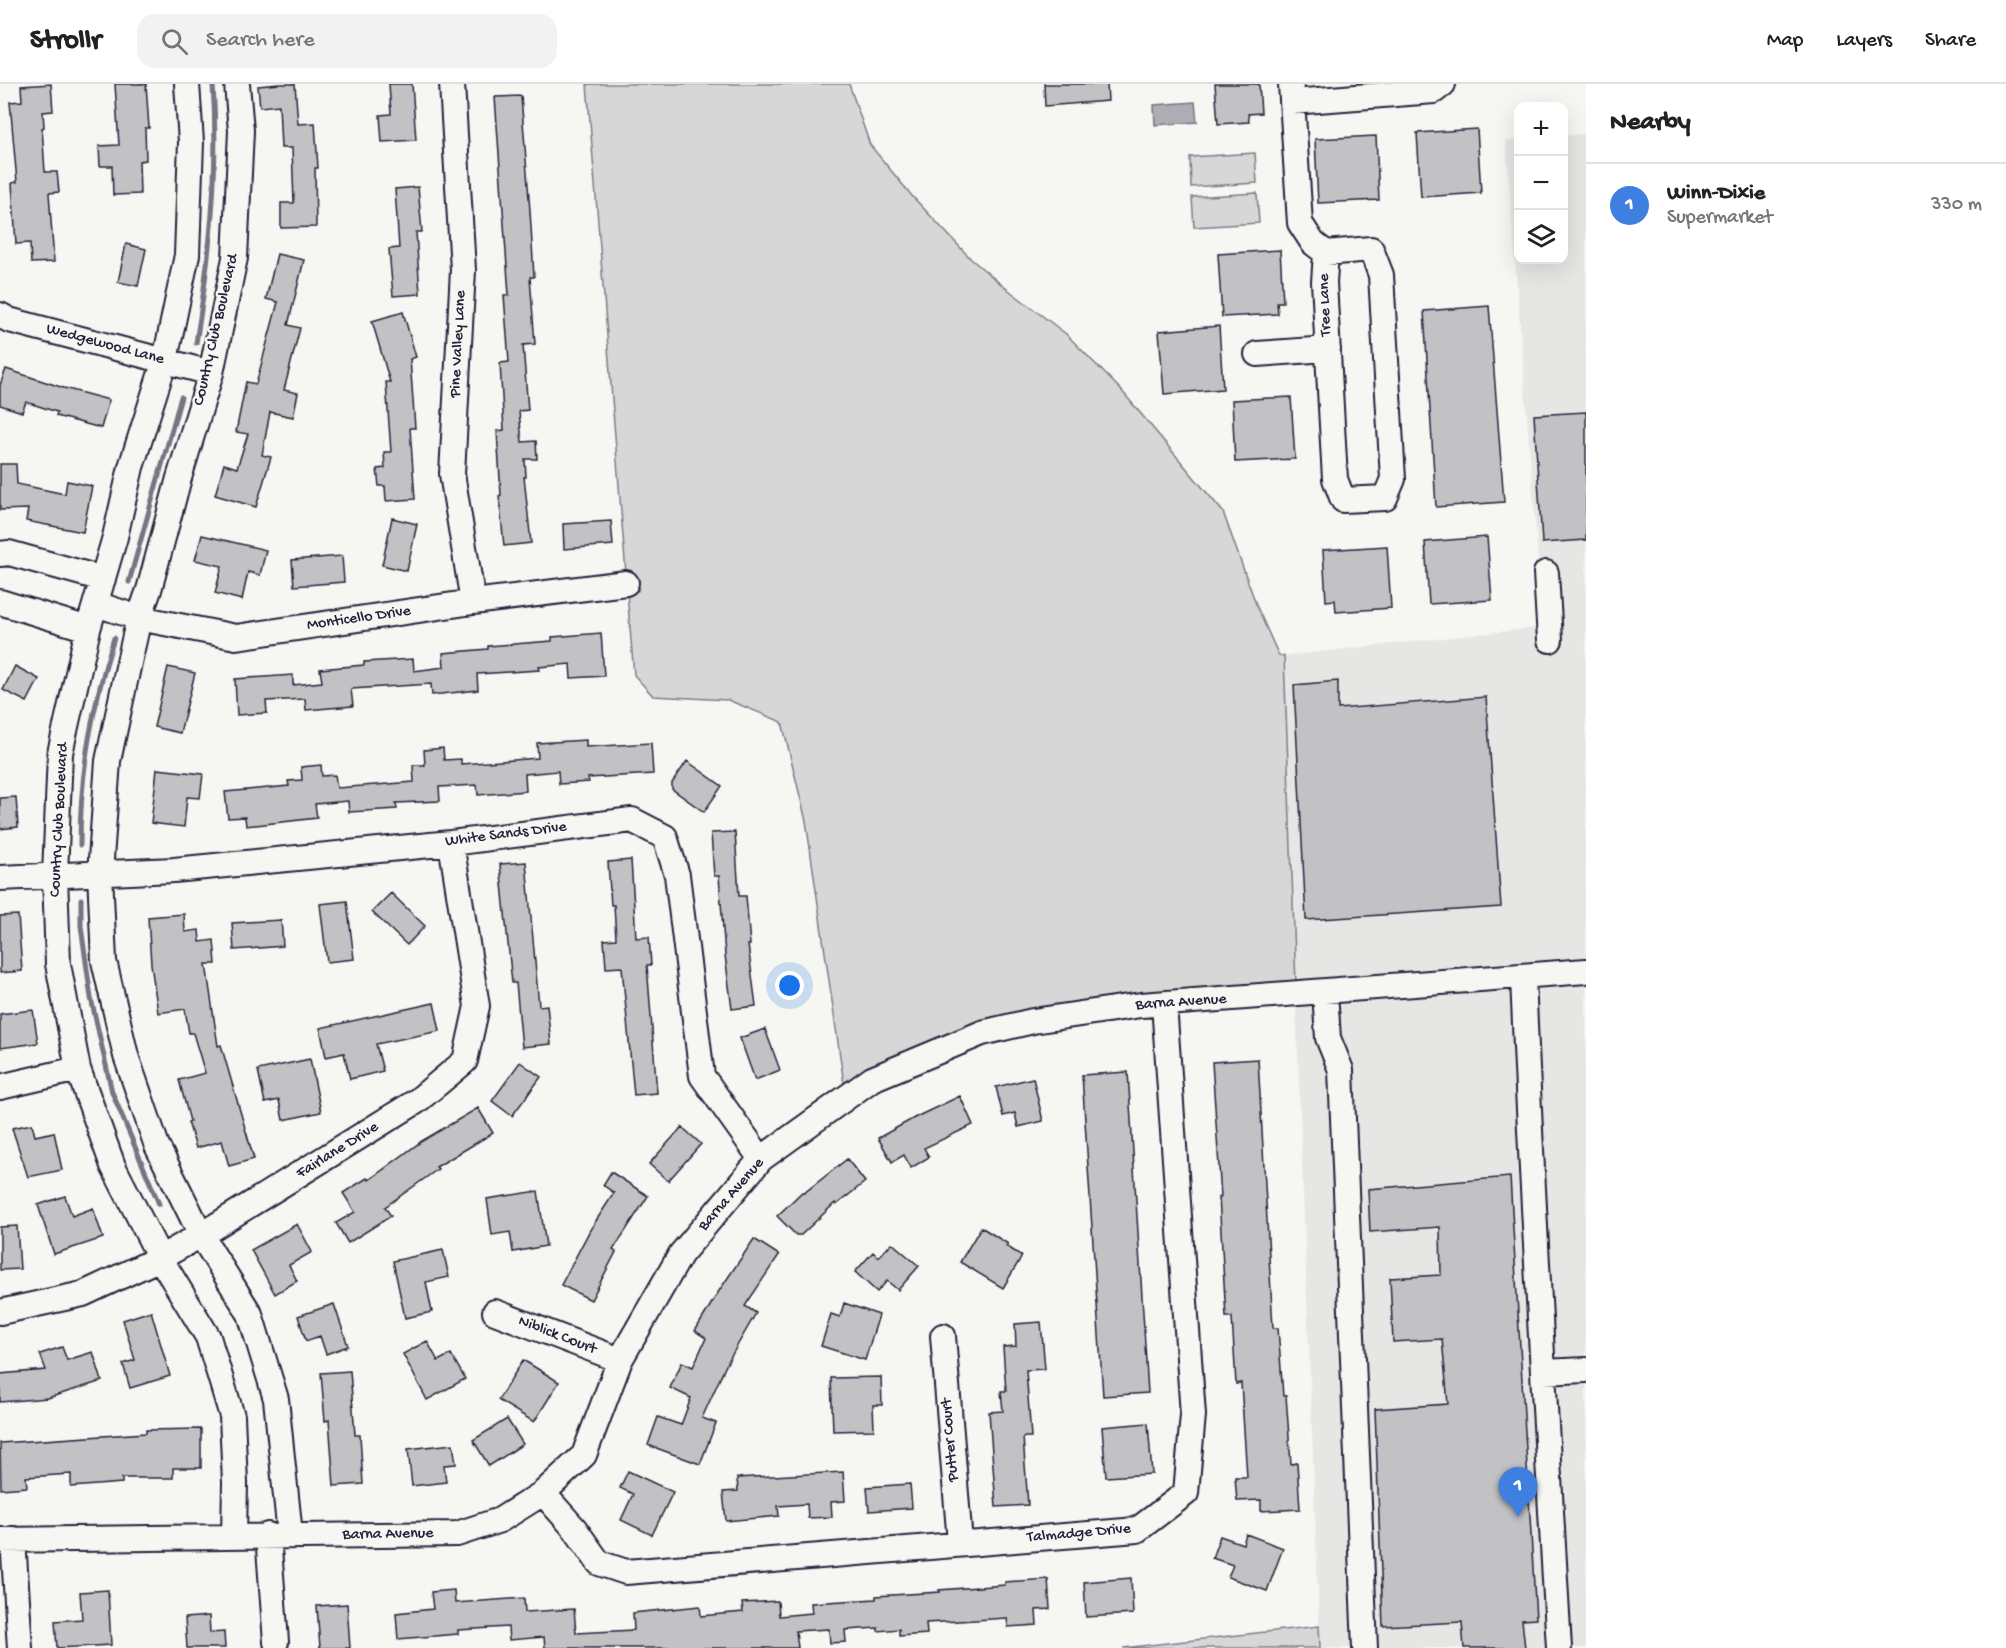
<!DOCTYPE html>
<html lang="en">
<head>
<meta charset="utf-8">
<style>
	body { margin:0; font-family:"Gochi Hand",sans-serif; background:#f2f2f2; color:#222 }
	.controls { position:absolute; right:18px; top:18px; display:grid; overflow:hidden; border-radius:12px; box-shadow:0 6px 24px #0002 }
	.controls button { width:54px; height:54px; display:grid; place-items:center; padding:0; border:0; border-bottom:2px solid #e0e0e0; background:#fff; color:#222; font:30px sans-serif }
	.you { position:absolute; left:790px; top:902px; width:21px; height:21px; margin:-15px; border:4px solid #fff; border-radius:50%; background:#1a73e8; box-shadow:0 0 0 9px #1a73e833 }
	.badge { display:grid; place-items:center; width:39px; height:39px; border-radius:50%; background:#d93025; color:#fff; font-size:20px; font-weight:700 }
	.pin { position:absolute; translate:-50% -50px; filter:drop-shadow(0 2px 3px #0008) }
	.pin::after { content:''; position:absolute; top:32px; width:21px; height:18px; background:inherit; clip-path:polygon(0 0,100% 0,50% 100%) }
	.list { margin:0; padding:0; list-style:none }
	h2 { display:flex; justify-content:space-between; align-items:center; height:78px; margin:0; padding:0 24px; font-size:26px }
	h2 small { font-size:20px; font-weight:400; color:#767676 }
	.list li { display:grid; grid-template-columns:39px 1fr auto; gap:18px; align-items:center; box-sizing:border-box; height:84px; padding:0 24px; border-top:2px solid #e0e0e0 }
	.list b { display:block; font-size:22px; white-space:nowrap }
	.list p { margin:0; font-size:20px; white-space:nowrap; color:#767676 }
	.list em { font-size:20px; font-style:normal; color:#767676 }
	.icon { flex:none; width:33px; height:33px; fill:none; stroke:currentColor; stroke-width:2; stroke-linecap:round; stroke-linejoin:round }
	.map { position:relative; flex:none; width:1586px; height:1564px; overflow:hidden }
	header { display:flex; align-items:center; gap:36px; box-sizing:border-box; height:84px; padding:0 30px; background:#fff; border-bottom:2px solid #e0e0e0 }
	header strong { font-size:28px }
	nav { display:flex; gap:33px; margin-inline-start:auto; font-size:21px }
	.search { width:420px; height:54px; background:#f2f2f2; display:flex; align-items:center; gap:15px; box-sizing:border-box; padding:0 21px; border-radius:18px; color:#767676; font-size:22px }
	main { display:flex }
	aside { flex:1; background:#fff }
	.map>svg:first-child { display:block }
	.built { fill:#e6e6e4 }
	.green { fill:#d7d7d7; stroke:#7c7c89; stroke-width:1.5 }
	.water { fill:#adadb3; stroke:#757583; stroke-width:1.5 }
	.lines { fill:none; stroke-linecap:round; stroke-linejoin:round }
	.stream { stroke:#757583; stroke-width:5 }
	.building { fill:#c2c2c4; stroke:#22223b; stroke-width:1.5 }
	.minor-casing { stroke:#22223b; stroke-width:28 }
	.minor { stroke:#f6f6f2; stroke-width:24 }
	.labels { text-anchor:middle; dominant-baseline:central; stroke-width:5; stroke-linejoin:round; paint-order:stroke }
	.street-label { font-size:16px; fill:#22223b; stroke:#f6f6f2 }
</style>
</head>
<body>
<header>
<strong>Strollr</strong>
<div class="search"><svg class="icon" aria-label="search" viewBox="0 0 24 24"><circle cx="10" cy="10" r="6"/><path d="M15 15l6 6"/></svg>Search here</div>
<nav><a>Map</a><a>Layers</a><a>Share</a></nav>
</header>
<main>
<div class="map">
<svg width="1586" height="1564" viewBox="0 0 1586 1564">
	<rect width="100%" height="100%" fill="#f6f6f2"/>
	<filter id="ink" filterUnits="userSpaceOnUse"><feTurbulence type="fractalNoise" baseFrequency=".0167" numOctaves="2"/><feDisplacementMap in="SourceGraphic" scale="12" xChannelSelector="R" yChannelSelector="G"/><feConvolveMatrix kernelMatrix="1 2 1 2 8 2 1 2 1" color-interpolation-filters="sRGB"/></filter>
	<g filter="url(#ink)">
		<!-- built -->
		<path class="built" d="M 1586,50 L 1586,877 L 1296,901 L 1284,572 L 1543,543 L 1506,57 L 1518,56 L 1518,176 L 1564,176 L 1564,52 Z
			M 1586,896 L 1586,1564 L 1320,1564 L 1296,920 Z"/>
		<!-- green -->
		<path class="green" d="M 587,0 L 849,0 L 870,61 L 912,112 L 971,175 L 1002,201 L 1066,250 L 1121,306 L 1223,428 L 1257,523 L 1279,572 L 1284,572 L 1296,901 L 1163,911 L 844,1000 L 806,737 L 782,638 L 728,616 L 653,612 L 634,591 L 627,509 L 638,507 L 635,489 L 626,490 Z
			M 1255,69 L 1257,99 L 1191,103 L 1190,73 Z
			M 1257,109 L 1259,139 L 1194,143 L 1192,113 Z
			M 1319,1542 L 1320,1564 L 1123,1564 Z"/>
		<!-- water -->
		<path class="water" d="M 1195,18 L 1197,38 L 1155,41 L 1154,21 Z"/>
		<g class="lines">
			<!-- stream -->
			<path class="stream" d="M 196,259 C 210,172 219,88 213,0
				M 129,498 L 181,313
				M 80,761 C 80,688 92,623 114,554
				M 81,815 L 81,842 L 91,914 L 112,1008 L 159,1120"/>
		</g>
		<!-- building -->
		<path class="building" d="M 51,0 L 53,27 L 43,28 L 44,43 L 42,44 L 45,88 L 57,88 L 59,108 L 49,109 L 54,178 L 31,179 L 30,159 L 16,160 L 12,99 L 17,98 L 10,18 L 22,17 L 21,2 Z
			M 115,0 L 146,0 L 149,44 L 145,44 L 146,76 L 139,77 L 140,110 L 113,111 L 112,82 L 100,82 L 99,62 L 119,61 Z
			M 280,0 L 295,0 L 298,40 L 315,39 L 318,84 L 315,84 L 316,143 L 281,144 L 281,119 L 294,119 L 292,64 L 281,64 L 279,21 L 260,23 L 258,2 Z
			M 389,0 L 412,0 L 416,56 L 382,58 L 380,31 L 391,30 Z
			M 1044,0 L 1107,0 L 1108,17 L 1045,22 Z
			M 1215,0 L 1259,0 L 1261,29 L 1248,30 L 1249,38 L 1218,40 Z
			M 521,12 L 530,127 L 534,193 L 530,193 L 535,260 L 523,261 L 528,326 L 519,327 L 522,358 L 536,357 L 537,375 L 525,375 L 526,393 L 524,393 L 531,459 L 504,462 L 499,412 L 501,411 L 497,347 L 504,346 L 500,279 L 509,278 L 504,211 L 509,211 L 495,13 Z
			M 1477,45 L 1481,109 L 1421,113 L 1417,49 Z
			M 1376,52 L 1379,116 L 1318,119 L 1315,55 Z
			M 418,103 L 422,148 L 416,148 L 420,210 L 393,212 L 389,165 L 399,164 L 395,105 Z
			M 126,160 L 146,165 L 138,202 L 118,198 Z
			M 1280,166 L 1283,218 L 1277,218 L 1278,230 L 1222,233 L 1218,170 Z
			M 277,170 L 304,176 L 288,241 L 300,244 L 284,306 L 298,309 L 293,333 L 270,328 L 262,371 L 271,373 L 256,423 L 215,411 L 224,380 L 237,384 L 248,350 L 236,348 L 246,298 L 256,300 L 278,218 L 266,215 Z
			M 1489,222 L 1504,418 L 1436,423 L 1424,227 Z
			M 403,228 L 416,273 L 410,275 L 415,344 L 410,344 L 415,415 L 386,417 L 385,402 L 379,402 L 377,385 L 385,384 L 384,368 L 391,368 L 386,298 L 390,298 L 372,237 Z
			M 1219,242 L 1223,305 L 1164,310 L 1159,247 Z
			M 6,285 L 64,304 L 109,316 L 101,344 L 56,332 L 57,328 L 26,318 L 22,328 L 0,321 L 0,301 Z
			M 1291,313 L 1295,375 L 1235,378 L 1232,316 Z
			M 1586,328 L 1586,456 L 1542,459 L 1534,331 Z
			M 0,380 L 16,380 L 17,400 L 65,410 L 67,397 L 92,402 L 83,448 L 26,437 L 28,425 L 0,426 Z
			M 392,434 L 417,440 L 407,487 L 382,481 Z
			M 611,437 L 613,461 L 564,465 L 563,440 Z
			M 202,451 L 266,466 L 260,491 L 248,488 L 242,516 L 215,509 L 222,482 L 195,476 Z
			M 1487,453 L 1492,516 L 1429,520 L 1425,458 Z
			M 1387,462 L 1391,524 L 1336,528 L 1335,516 L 1326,517 L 1323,466 Z
			M 342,472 L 344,498 L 294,502 L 292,476 Z
			M 601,549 L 604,592 L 571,594 L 570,580 L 539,583 L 540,586 L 477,590 L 478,606 L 432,611 L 431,600 L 351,605 L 353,622 L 306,626 L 305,615 L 266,617 L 267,629 L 237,631 L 235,595 L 293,591 L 293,601 L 322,598 L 320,585 L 364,581 L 364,578 L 413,575 L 414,587 L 444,583 L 443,569 L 488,565 L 488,562 L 552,557 L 552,553 Z
			M 15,582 L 39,595 L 27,618 L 3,606 Z
			M 168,583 L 195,589 L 180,649 L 154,643 Z
			M 1338,597 L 1338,625 L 1486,613 L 1501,823 L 1306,836 L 1294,601 Z
			M 586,656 L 586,663 L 651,659 L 653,690 L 588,694 L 589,698 L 559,700 L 558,687 L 525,690 L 526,707 L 478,711 L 477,701 L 439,703 L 440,717 L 396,719 L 397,725 L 349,728 L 348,717 L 315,720 L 317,734 L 246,742 L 245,733 L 228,734 L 225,708 L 289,702 L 288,697 L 302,696 L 301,683 L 321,681 L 322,692 L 335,691 L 337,704 L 414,698 L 413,681 L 425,681 L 424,666 L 443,664 L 444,676 L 461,675 L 461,680 L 538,674 L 537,659 Z
			M 687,677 L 722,702 L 704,728 L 672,705 L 672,699 Z
			M 157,685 L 203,690 L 200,714 L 187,713 L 184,743 L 151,739 Z
			M 16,713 L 18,743 L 0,745 L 0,714 Z
			M 735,748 L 739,812 L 746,812 L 750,861 L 748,861 L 756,922 L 732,925 L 725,871 L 719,792 L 714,792 L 711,749 Z
			M 631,776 L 636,854 L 649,853 L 651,881 L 647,881 L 657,1009 L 634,1011 L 622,883 L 606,884 L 604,856 L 616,855 L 614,821 L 611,821 L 608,778 Z
			M 526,778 L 539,922 L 547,921 L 551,960 L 522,963 L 516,899 L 512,899 L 500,780 Z
			M 391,809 L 425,842 L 407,861 L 372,828 Z
			M 347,817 L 354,875 L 327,878 L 320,820 Z
			M 184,830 L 185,848 L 199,846 L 200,858 L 214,856 L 216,880 L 206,880 L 218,962 L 221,961 L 254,1075 L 229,1082 L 222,1057 L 196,1064 L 188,1038 L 190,1037 L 179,996 L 205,989 L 193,949 L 189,949 L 185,925 L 158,929 L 151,880 L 148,833 Z
			M 18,831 L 22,887 L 0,889 L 0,832 Z
			M 281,836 L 283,862 L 234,866 L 232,839 Z
			M 434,919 L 440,947 L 376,960 L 383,987 L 350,995 L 344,969 L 326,973 L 320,944 Z
			M 33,926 L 38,959 L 0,964 L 0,930 Z
			M 765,945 L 780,986 L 755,996 L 740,954 Z
			M 310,975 L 321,1028 L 283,1036 L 279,1016 L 265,1019 L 258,986 Z
			M 1258,975 L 1273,1244 L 1278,1244 L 1283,1312 L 1286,1312 L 1291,1380 L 1297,1379 L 1300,1425 L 1261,1427 L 1261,1416 L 1237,1417 L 1235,1393 L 1247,1393 L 1241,1299 L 1236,1300 L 1232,1233 L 1226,1233 L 1219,1113 L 1221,1113 L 1212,978 Z
			M 520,978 L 541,993 L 512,1032 L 492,1017 Z
			M 1128,988 L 1148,1309 L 1103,1312 L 1082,991 Z
			M 1033,994 L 1043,1037 L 1018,1043 L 1015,1029 L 1003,1032 L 996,1003 Z
			M 960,1012 L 973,1041 L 924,1064 L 929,1073 L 911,1084 L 904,1071 L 892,1078 L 878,1054 L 916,1033 Z
			M 478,1024 L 493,1049 L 436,1083 L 438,1085 L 385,1123 L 391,1132 L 348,1159 L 336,1139 L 355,1128 L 343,1109 L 367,1094 L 369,1096 L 422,1057 Z
			M 32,1040 L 35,1052 L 54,1048 L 62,1086 L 28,1093 L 12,1044 Z
			M 682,1043 L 701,1060 L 668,1097 L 649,1080 Z
			M 847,1075 L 865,1098 L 836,1121 L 835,1119 L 801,1151 L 796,1151 L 777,1132 L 802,1108 L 804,1109 Z
			M 611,1088 L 648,1112 L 613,1166 L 616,1168 L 591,1216 L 561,1201 L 590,1146 L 614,1109 L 603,1101 Z
			M 1510,1093 L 1536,1535 L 1522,1536 L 1525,1564 L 1464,1564 L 1462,1538 L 1383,1542 L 1375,1325 L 1448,1320 L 1442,1255 L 1393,1258 L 1390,1194 L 1441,1191 L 1440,1143 L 1370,1148 L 1368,1105 Z
			M 538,1107 L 546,1162 L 513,1168 L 510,1148 L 492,1151 L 487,1115 Z
			M 65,1112 L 72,1132 L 93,1124 L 103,1154 L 54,1170 L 38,1121 Z
			M 297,1140 L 312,1168 L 289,1181 L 297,1197 L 275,1210 L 251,1166 Z
			M 17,1142 L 20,1185 L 0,1186 L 0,1143 Z
			M 981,1143 L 1008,1160 L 1006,1162 L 1022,1172 L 1003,1204 L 960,1178 Z
			M 754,1155 L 779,1171 L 745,1222 L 756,1229 L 726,1281 L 702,1334 L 716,1339 L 700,1380 L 648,1361 L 658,1333 L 681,1341 L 691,1314 L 670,1304 L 682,1278 L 693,1283 L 706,1254 L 695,1247 L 719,1207 Z
			M 892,1159 L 919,1182 L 898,1206 L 887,1197 L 877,1208 L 855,1188 L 873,1168 L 878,1173 Z
			M 443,1166 L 449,1193 L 426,1198 L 432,1228 L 405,1234 L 393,1177 Z
			M 844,1219 L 879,1231 L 865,1276 L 821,1262 L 831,1230 L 840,1233 Z
			M 334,1220 L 348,1262 L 326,1270 L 320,1252 L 306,1257 L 298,1232 Z
			M 151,1227 L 170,1292 L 130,1304 L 123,1280 L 135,1276 L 123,1236 Z
			M 1041,1238 L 1045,1285 L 1026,1286 L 1031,1353 L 1023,1353 L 1028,1421 L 996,1423 L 989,1328 L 1003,1327 L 1001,1307 L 1006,1307 L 1003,1263 L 1016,1262 L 1015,1240 Z
			M 427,1257 L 438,1277 L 451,1270 L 465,1295 L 427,1316 L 403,1270 Z
			M 62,1263 L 67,1276 L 93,1268 L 102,1297 L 48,1314 L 0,1318 L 0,1290 L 46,1286 L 40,1270 Z
			M 523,1276 L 559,1298 L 534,1338 L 498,1316 Z
			M 350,1287 L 355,1351 L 360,1351 L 363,1400 L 334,1402 L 329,1336 L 325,1337 L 321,1289 Z
			M 881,1293 L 882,1321 L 873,1321 L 874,1346 L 833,1347 L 831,1294 Z
			M 507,1335 L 523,1360 L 489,1382 L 473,1356 Z
			M 1148,1339 L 1152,1390 L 1106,1393 L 1102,1343 Z
			M 201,1345 L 201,1384 L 173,1384 L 173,1394 L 122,1394 L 122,1399 L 71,1403 L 71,1390 L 26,1393 L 27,1403 L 1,1405 L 0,1359 L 146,1349 L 146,1346 Z
			M 453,1360 L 456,1380 L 444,1381 L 446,1398 L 412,1402 L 408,1365 Z
			M 628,1387 L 673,1408 L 652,1451 L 621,1436 L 633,1410 L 620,1404 Z
			M 843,1388 L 845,1417 L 831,1418 L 832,1433 L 808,1434 L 807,1420 L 778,1422 L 779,1432 L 726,1437 L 723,1408 L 738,1407 L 737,1394 Z
			M 910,1400 L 912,1424 L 869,1427 L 867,1403 Z
			M 1246,1450 L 1283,1464 L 1267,1507 L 1228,1493 L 1233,1481 L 1212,1474 L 1220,1452 L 1243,1460 Z
			M 1131,1494 L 1133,1530 L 1086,1533 L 1084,1498 Z
			M 1048,1495 L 1050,1525 L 1036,1526 L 1037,1541 L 1008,1543 L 1007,1534 L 926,1539 L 927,1550 L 899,1552 L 899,1545 L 878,1547 L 878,1544 L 845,1546 L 846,1558 L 830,1559 L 829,1545 L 796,1547 L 798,1564 L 545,1564 L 544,1553 L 509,1556 L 508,1543 L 458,1546 L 458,1550 L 398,1555 L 396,1529 L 433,1525 L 431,1508 L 454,1506 L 455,1519 L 524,1514 L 525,1528 L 574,1525 L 576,1549 L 634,1546 L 633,1529 L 700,1522 L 701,1532 L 743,1528 L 742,1519 L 778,1517 L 779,1532 L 812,1529 L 811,1519 L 876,1515 L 876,1512 L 940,1508 L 939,1506 L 1005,1501 L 1005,1498 Z
			M 108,1506 L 111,1561 L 57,1564 L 55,1537 L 82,1535 L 80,1508 Z
			M 347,1520 L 350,1564 L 320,1564 L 317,1522 Z
			M 209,1532 L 210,1549 L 224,1548 L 225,1564 L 187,1564 L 185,1534 Z"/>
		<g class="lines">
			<!-- minor casing -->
			<g class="minor-casing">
				<path id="minor" d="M 187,0 L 191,58 L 187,171 L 165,276 L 131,383 L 115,453 L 88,545 L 60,669 L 55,791 L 58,880 L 78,985 L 113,1082 L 160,1174 L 208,1253 L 232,1332 L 235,1399 L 234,1452
					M 237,0 L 241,47 L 235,174 L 211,289 L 179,394 L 149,506 L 139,534 L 130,574 L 108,677 L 100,789 L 104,877 L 126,972 L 157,1062 L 201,1151 L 250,1230 L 276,1315 L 290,1451
					M 452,0 L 463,186 L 452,390 L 473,518
					M 1291,0 L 1300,139 L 1313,159 L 1326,169 L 1324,198 L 1335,395 L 1343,416 L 1385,414 L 1393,395 L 1381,191 L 1371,165 L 1326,169
					M 1292,18 L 1434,7 L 1443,0
					M 0,231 L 9,236 L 211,289
					M 1257,270 L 1328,265
					M 0,470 L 9,469 L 103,495
					M 1546,489 L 1550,556
					M 0,518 L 88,545
					M 96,520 L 139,534 L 236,553 L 473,518 L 626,499
					M 0,794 L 174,786 L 451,759 L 632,736 L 665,753 L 677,791 L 702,992 L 761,1075
					M 1523,893 C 1532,1116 1546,1340 1559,1564
					M 1325,908 L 1328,954 L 1341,986 L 1365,1564
					M 0,1003 L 78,985
					M 0,1228 L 83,1210 L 160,1174 L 201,1151 L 417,1017 L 465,977 L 477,922 L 451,759
					M 495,1228 L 620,1276
					M 943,1252 L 960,1459
					M 1543,1288 L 1586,1286
					M 543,1409 L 575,1445 L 599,1479 L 626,1488 L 1137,1446 L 1186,1409 L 1193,1331 L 1164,920
					M 268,1451 L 276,1558
					M 13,1455 L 20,1564
					M 0,1456 L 457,1450 L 500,1436 L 543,1409 L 584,1371 L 620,1276 L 681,1170 L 761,1075 L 872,995 L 982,949 L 1033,937 L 1141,921 L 1586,887"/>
			</g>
			<!-- minor -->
			<use href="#minor" class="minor"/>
		</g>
	</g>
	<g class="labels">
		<!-- street labels -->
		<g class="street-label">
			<text transform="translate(1326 221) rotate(-92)">Tree Lane</text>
			<text transform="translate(217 246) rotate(-77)">Country Club Boulevard</text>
			<text transform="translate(459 260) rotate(-87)">Pine Valley Lane</text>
			<text transform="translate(105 261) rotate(15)">Wedgewood Lane</text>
			<text transform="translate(359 535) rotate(-8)">Monticello Drive</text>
			<text transform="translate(60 736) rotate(-87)">Country Club Boulevard</text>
			<text transform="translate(506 751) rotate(-7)">White Sands Drive</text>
			<text transform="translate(1181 919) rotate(-4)">Barna Avenue</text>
			<text transform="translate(338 1067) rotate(-32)">Fairlane Drive</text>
			<text transform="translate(732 1111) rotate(-49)">Barna Avenue</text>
			<text transform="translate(557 1252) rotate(21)">Niblick Court</text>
			<text transform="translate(951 1356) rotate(-95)">Putter Court</text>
			<text transform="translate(1079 1450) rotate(-5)">Talmadge Drive</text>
			<text transform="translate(388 1451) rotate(-1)">Barna Avenue</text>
		</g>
	</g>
</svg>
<div class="controls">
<button>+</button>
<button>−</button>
<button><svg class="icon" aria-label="layers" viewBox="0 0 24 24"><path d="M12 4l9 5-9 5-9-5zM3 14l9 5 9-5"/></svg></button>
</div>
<div class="you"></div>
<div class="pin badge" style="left:1518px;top:1433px;background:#3f7fe0">1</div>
</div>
<aside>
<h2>Nearby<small></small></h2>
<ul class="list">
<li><span class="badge" style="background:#3f7fe0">1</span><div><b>Winn-Dixie</b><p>Supermarket</p></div><em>330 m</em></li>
</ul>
</aside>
</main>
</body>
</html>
